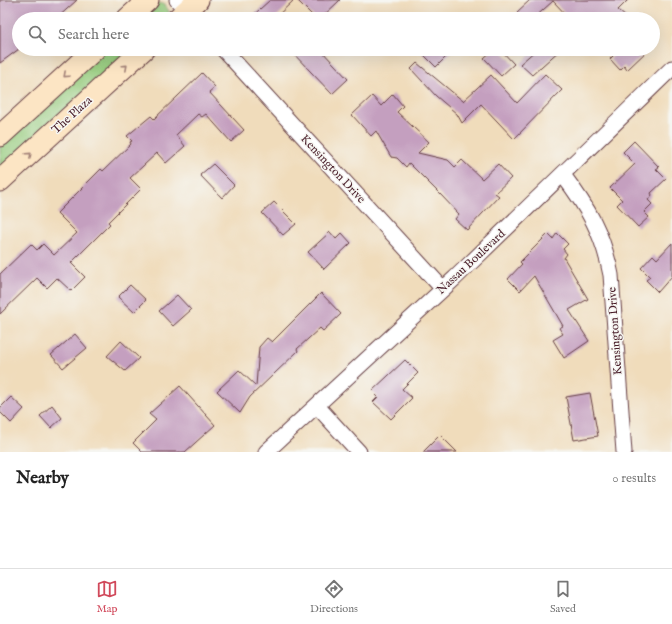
<!DOCTYPE html>
<html lang="en">
<head>
<meta charset="utf-8">
<style>
	body { margin:0; font-family:"IM FELL English",serif; background:#f2f2f2; color:#222 }
	.list { margin:0; padding:0; list-style:none }
	h2 { display:flex; justify-content:space-between; align-items:center; height:52px; margin:0; padding:0 16px; font-size:17px }
	h2 small { font-size:13px; font-weight:400; color:#767676 }
	.icon { flex:none; width:22px; height:22px; fill:none; stroke:currentColor; stroke-width:2; stroke-linecap:round; stroke-linejoin:round }
	.map { position:relative; flex:none; width:672px; height:452px; overflow:hidden }
	.search { position:absolute; background:#fff; box-shadow:0 4px 16px #0002; left:12px; right:12px; top:12px; height:44px; display:flex; align-items:center; gap:10px; box-sizing:border-box; padding:0 14px; border-radius:22px; color:#767676; font-size:15px }
	.sheet { height:116px; background:#fff }
	nav { display:flex; justify-content:space-around; align-items:center; box-sizing:border-box; height:56px; border-top:1px solid #e0e0e0; background:#fff; font-size:11px; color:#767676 }
	nav a { display:grid; justify-items:center; gap:2px }
	nav .on { color:#d1495b }
	.map>svg:first-child { display:block }
	.green { fill:#95cb7d; stroke:#707554 }
	.building { fill:#c49fbf }
	.lines { fill:none; stroke-linecap:round; stroke-linejoin:round }
	.minor-casing { stroke:#633b41; stroke-width:17 }
	.secondary-casing { stroke:#633b41; stroke-width:23 }
	.minor { stroke:#fff; stroke-width:15 }
	.secondary { stroke:#fce5c4; stroke-width:21 }
	.oneway { stroke:#a38278 }
	.labels { text-anchor:middle; dominant-baseline:central; stroke-width:3; stroke-linejoin:round; paint-order:stroke }
	.street-label { font-size:12px; fill:#4a1f2b; stroke:#f6f6f2 }
</style>
</head>
<body>
<div class="map">
<svg width="672" height="452" viewBox="0 0 672 452">
	<rect width="100%" height="100%" fill="#f6f6f2"/>
	<filter id="ink" filterUnits="userSpaceOnUse"><feTurbulence type="fractalNoise" baseFrequency=".025" numOctaves="2"/><feDisplacementMap in="SourceGraphic" scale="8" xChannelSelector="R" yChannelSelector="G"/><feConvolveMatrix kernelMatrix="1 2 1 2 8 2 1 2 1" color-interpolation-filters="sRGB"/></filter>
	<filter id="wash" filterUnits="userSpaceOnUse"><feTurbulence type="fractalNoise" baseFrequency=".012" numOctaves="4" result="noise"/><feDisplacementMap in="SourceGraphic" scale="16" xChannelSelector="R" yChannelSelector="G"/><feGaussianBlur stdDeviation="0.9" result="paint"/><feColorMatrix in="noise" values="0 0 0 0 0 0 0 0 0 0 0 0 0 0 0 0 0 1.4 0 .05"/><feComposite in="paint" operator="in"/></filter>
	<g filter="url(#wash)">
		<rect width="100%" height="100%" fill="#f0dcbb"/>
		<!-- green -->
		<path class="green" d="M 158,3 L 163,4 L 169,11 L 168,19 L 136,19 Z
			M 103,49 L 136,49 L 0,173 L 0,144 Z"/>
		<g id="blocks">
			<!-- building -->
			<path class="building" d="M 0,0 L 77,0 L 56,19 L 19,19 L 19,49 L 0,63 Z
				M 270,0 L 294,0 L 274,19 L 249,19 Z
				M 297,0 L 340,0 L 320,19 L 316,19 Z
				M 530,0 L 628,0 L 618,10 L 628,19 L 570,19 L 553,1 L 533,19 L 524,19 L 517,12 Z
				M 289,49 L 320,49 L 348,79 L 332,94 Z
				M 418,49 L 454,49 L 436,67 Z
				M 494,49 L 500,49 L 514,64 L 501,76 L 484,58 Z
				M 537,49 L 561,49 L 532,75 L 520,64 Z
				M 606,49 L 649,49 L 627,70 L 624,66 L 620,70 L 610,59 L 613,56 Z
				M 417,63 L 463,101 L 491,75 L 517,103 L 545,74 L 562,90 L 514,139 L 481,104 L 462,123 L 457,114 L 436,96 L 411,69 Z
				M 202,73 L 215,87 L 209,92 L 244,130 L 231,142 L 206,114 L 202,117 L 198,114 L 176,135 L 185,146 L 166,163 L 157,153 L 130,178 L 141,189 L 108,222 L 110,224 L 71,263 L 85,277 L 71,291 L 57,278 L 47,288 L 37,278 L 0,314 L 0,274 L 31,244 L 37,250 L 43,244 L 54,255 L 77,233 L 57,213 L 101,169 L 103,171 L 131,144 L 130,142 L 132,141 L 127,136 L 151,116 L 154,119 Z
				M 393,94 L 403,106 L 397,112 L 429,142 L 418,153 L 448,160 L 455,167 L 462,160 L 482,179 L 498,164 L 511,178 L 495,193 L 499,196 L 467,230 L 455,219 L 459,214 L 440,194 L 409,163 L 406,167 L 397,158 L 391,157 L 376,131 L 371,136 L 352,115 L 372,96 L 381,106 Z
				M 634,141 L 659,167 L 656,169 L 666,179 L 651,193 L 652,195 L 648,200 L 652,204 L 644,212 L 649,217 L 638,227 L 617,205 L 622,200 L 610,188 L 635,164 L 623,152 Z
				M 213,164 L 234,185 L 222,198 L 200,175 Z
				M 274,202 L 296,224 L 283,235 L 262,213 Z
				M 330,232 L 336,239 L 342,233 L 351,243 L 324,269 L 308,252 Z
				M 557,233 L 568,244 L 563,249 L 567,254 L 564,258 L 588,299 L 569,310 L 589,341 L 564,358 L 553,340 L 563,334 L 559,328 L 563,326 L 534,276 L 520,291 L 508,279 L 522,264 L 520,262 L 548,234 L 553,239 Z
				M 672,243 L 672,276 L 658,292 L 646,280 L 650,277 L 641,268 L 653,255 L 657,259 Z
				M 130,285 L 146,300 L 134,312 L 118,297 Z
				M 321,293 L 341,314 L 323,331 L 320,328 L 297,349 L 298,351 L 250,397 L 240,413 L 217,391 L 239,370 L 256,386 L 259,347 L 267,338 L 272,342 Z
				M 177,295 L 191,310 L 173,326 L 159,311 Z
				M 75,334 L 87,348 L 63,368 L 51,355 Z
				M 121,341 L 139,358 L 125,371 L 107,356 Z
				M 405,360 L 418,373 L 402,389 L 412,398 L 391,419 L 373,402 L 378,397 L 372,391 Z
				M 180,386 L 215,425 L 185,452 L 142,452 L 133,443 L 156,420 L 149,414 Z
				M 590,393 L 598,436 L 574,440 L 566,397 Z
				M 11,397 L 24,409 L 11,423 L 0,412 L 0,408 Z
				M 52,405 L 62,418 L 51,428 L 40,416 Z
				M 440,435 L 457,452 L 423,452 Z"/>
		</g>
	</g>
	<g filter="url(#ink)">
		<use href="#blocks" fill-opacity="0" stroke="#633b41" stroke-width="1"/>
		<g class="lines">
			<!-- minor casing -->
			<g class="minor-casing">
				<path id="minor" d="M 177,0 L 195,19
					M 223,49 L 443,289
					M 563,175 C 588,208 603,233 611,275 L 624,452
					M 317,406 L 359,452
					M 266,452 L 455,278 L 672,68"/>
			</g>
			<!-- secondary casing -->
			<g class="secondary-casing">
				<path id="secondary" d="M 127,19 L 148,0
					M 177,19 L 198,0
					M 0,136 L 95,49
					M 0,181 L 144,49"/>
			</g>
			<!-- minor -->
			<use href="#minor" class="minor"/>
			<!-- secondary -->
			<use href="#secondary" class="secondary"/>
		</g>
		<!-- one-way arrows -->
		<defs><path id="oneway-chevron" d="M-2-3.5L2.5 0L-2 3.5" fill="none" stroke-width="1.6" stroke-linecap="round" stroke-linejoin="round"/></defs>
		<g class="oneway">
			<use href="#oneway-chevron" transform="translate(125 67) rotate(-42)"/>
			<use href="#oneway-chevron" transform="translate(66 75) rotate(138)"/>
			<use href="#oneway-chevron" transform="translate(29 155) rotate(-42)"/>
		</g>
	</g>
	<g class="labels">
		<!-- street labels -->
		<g class="street-label">
			<text transform="translate(72 115) rotate(-42)">The Plaza</text>
			<text transform="translate(333 169) rotate(47)">Kensington Drive</text>
			<text transform="translate(471 262) rotate(-43)">Nassau Boulevard</text>
			<text transform="translate(615 331) rotate(-94)">Kensington Drive</text>
		</g>
	</g>
</svg>
<div class="search"><svg class="icon" aria-label="search" viewBox="0 0 24 24"><circle cx="10" cy="10" r="6"/><path d="M15 15l6 6"/></svg>Search here</div>
</div>
<section class="sheet">
<h2>Nearby<small>0 results</small></h2>
<ul class="list">
</ul>
</section>
<nav>
<a class="on"><svg class="icon" aria-label="map" viewBox="0 0 24 24"><path d="M3 6l6-2 6 2 6-2v14l-6 2-6-2-6 2zM9 4v14M15 6v14"/></svg>Map</a>
<a><svg class="icon" aria-label="directions" viewBox="0 0 24 24"><path d="M12 3l9 9-9 9-9-9zM9 14v-3h6M13 9l2 2-2 2"/></svg>Directions</a>
<a><svg class="icon" aria-label="saved" viewBox="0 0 24 24"><path d="M7 4h10v16l-5-4-5 4z"/></svg>Saved</a>
</nav>
</body>
</html>
